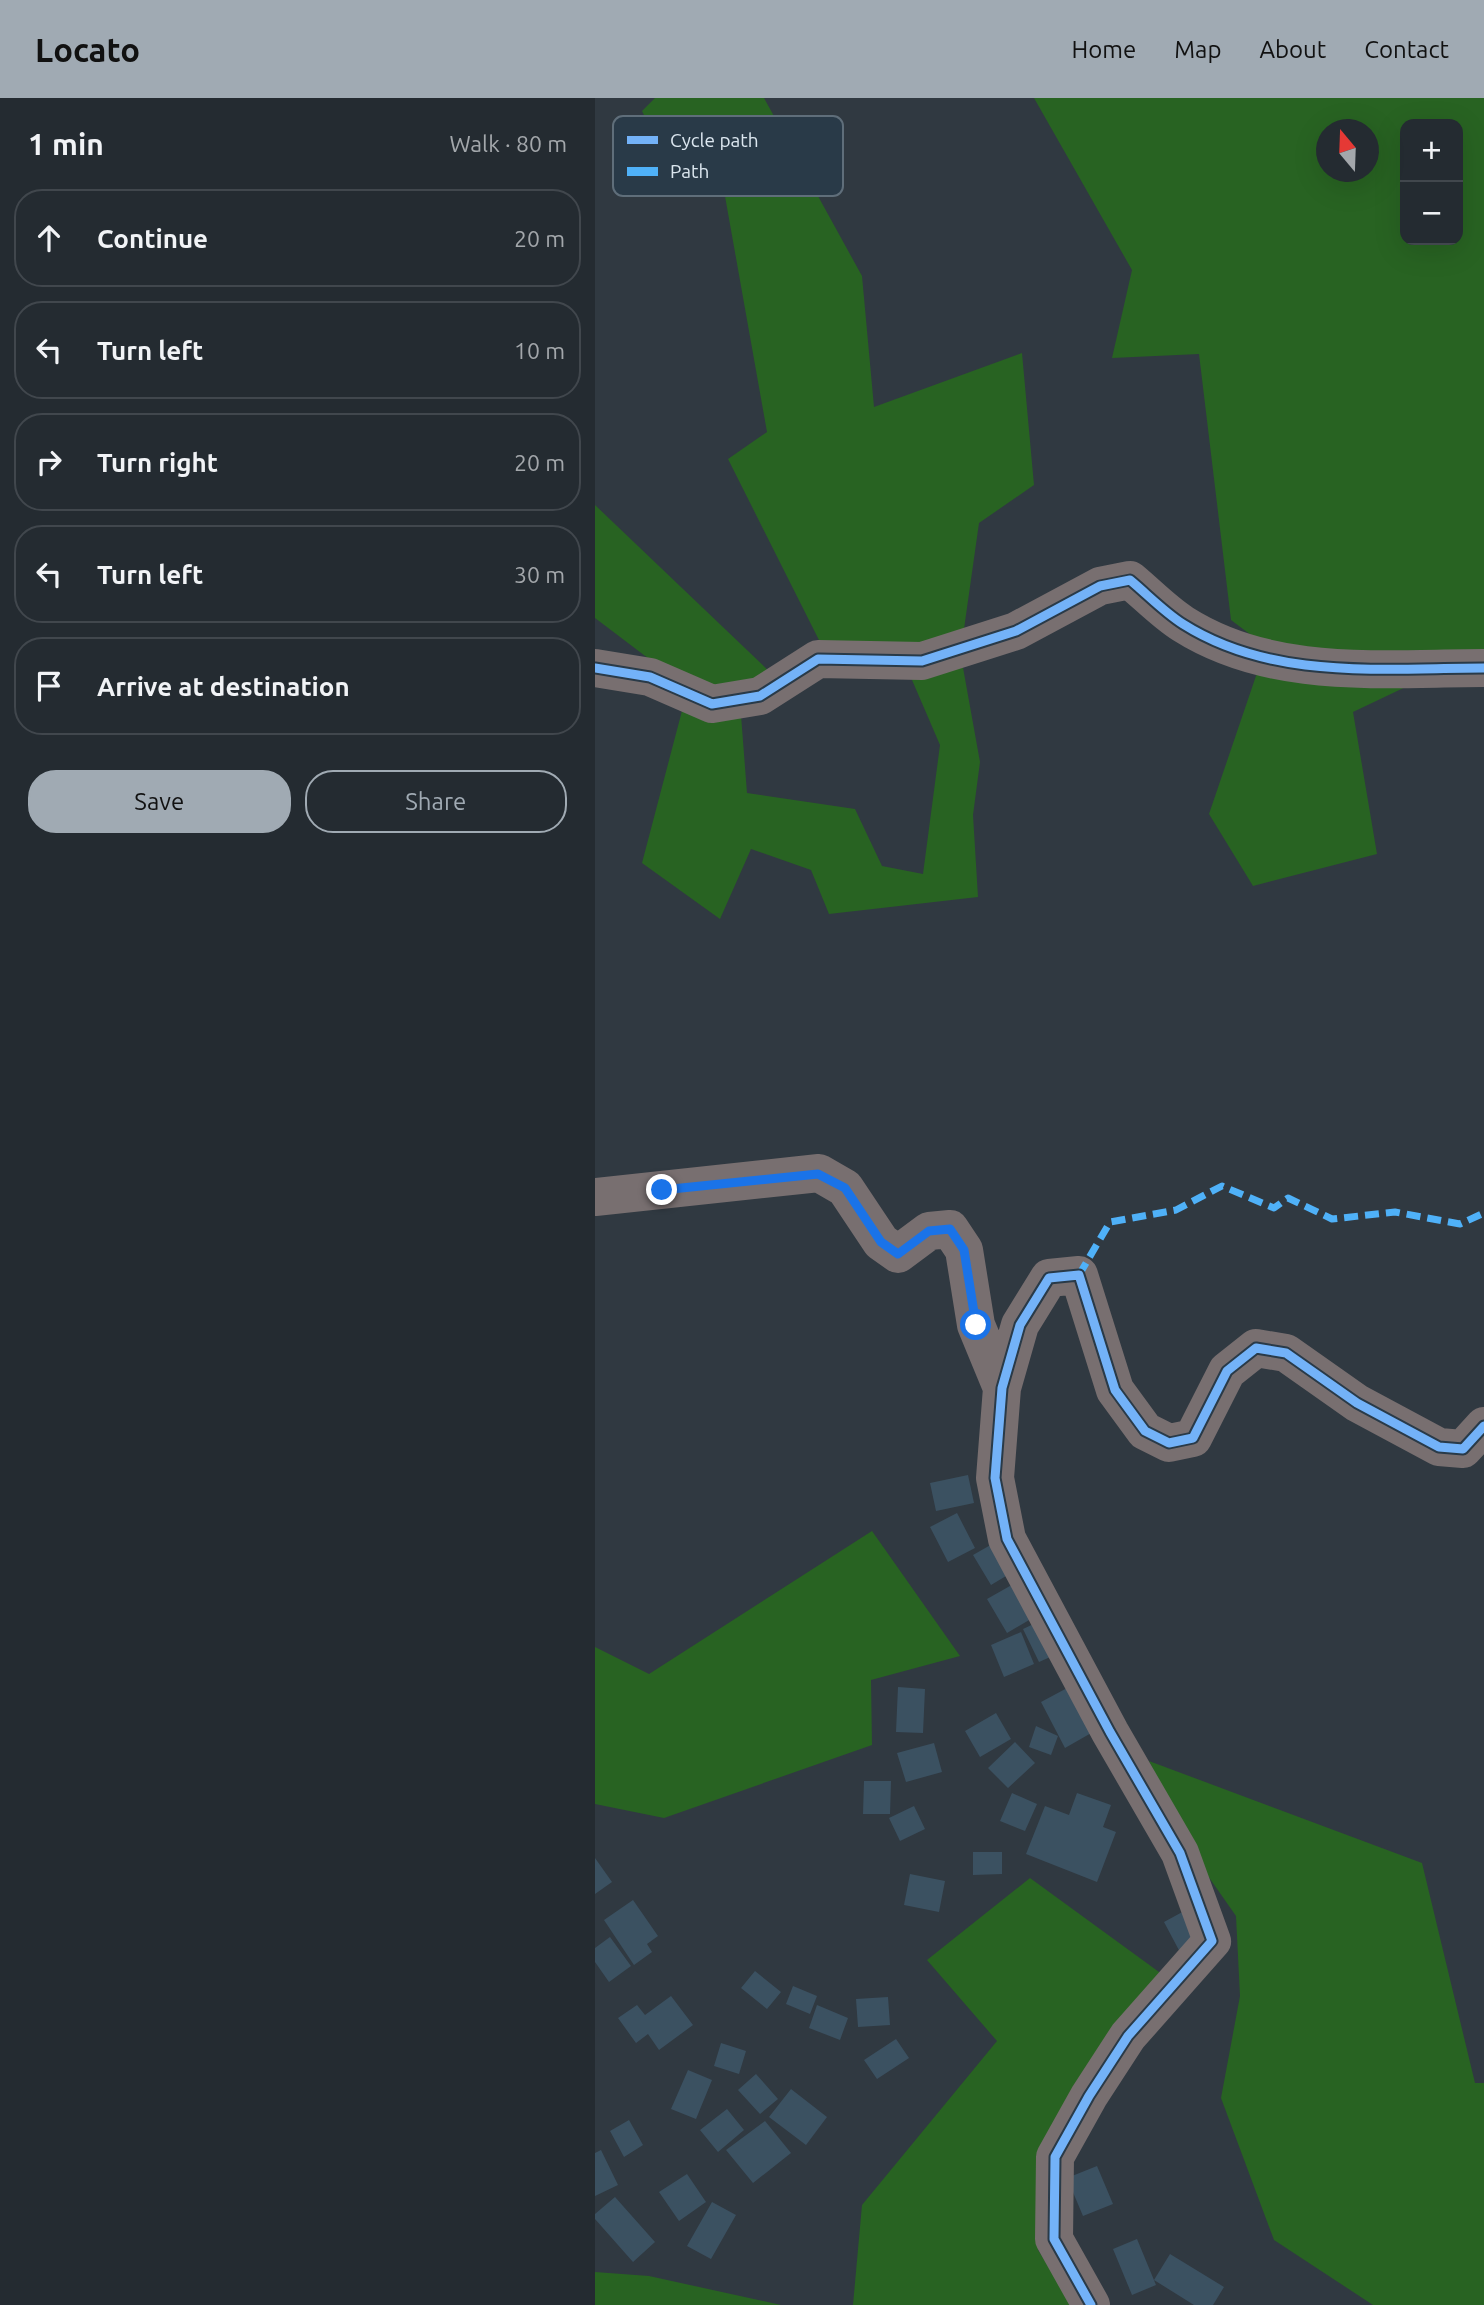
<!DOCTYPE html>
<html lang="en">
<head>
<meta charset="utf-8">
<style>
	body { margin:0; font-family:Ubuntu,sans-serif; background:#30373d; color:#f1f3f6 }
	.controls { position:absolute; right:21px; top:21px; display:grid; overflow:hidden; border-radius:14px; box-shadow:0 7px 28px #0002 }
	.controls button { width:63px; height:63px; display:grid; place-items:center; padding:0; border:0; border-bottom:2px solid #41474d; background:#242b31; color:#f1f3f6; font:35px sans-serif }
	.compass { position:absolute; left:721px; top:21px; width:63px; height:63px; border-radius:50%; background:#242b31; box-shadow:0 7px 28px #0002; rotate:341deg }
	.stop { position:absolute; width:21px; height:21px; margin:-16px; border:5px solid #1a73e8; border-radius:50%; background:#fff }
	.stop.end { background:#1a73e8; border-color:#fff; box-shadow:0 2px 7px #0008 }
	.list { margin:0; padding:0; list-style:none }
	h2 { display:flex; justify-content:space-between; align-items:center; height:91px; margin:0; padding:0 28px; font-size:30px }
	h2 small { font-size:23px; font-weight:400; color:#a3a7ab }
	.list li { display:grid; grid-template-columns:46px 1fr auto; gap:21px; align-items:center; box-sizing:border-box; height:98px; margin:0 14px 14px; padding:0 14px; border:2px solid #41474d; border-radius:28px }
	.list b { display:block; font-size:26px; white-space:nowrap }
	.list em { font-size:23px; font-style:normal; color:#a3a7ab }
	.actions { display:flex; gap:14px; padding:21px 28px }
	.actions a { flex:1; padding:16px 0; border:2px solid #a0aab3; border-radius:28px; text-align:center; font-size:24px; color:#a0aab3 }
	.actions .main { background:#a0aab3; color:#111 }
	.icon { flex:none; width:38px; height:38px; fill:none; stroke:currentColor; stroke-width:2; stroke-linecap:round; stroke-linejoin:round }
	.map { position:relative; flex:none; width:889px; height:2207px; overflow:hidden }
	header { display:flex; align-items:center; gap:42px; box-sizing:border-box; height:98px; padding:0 35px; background:#a0aab3; color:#111 }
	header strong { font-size:33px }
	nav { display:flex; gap:38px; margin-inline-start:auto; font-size:24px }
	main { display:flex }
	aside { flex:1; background:#242b31 }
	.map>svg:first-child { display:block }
	.green { fill:#286322; fill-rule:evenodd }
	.building { fill:#3b5161 }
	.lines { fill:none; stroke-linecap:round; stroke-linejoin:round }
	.minor { stroke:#786f70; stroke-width:38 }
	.quiet { stroke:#4fb1f8; stroke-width:7; stroke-dasharray:14 7; stroke-linecap:butt }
	.cycleway-casing { stroke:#293a48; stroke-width:13 }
	.cycleway { stroke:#73b2f8; stroke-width:9 }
	.route { stroke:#1a73e8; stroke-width:9 }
	.key { fill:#293a48; stroke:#5f6e7a; stroke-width:2 }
	.key-label { font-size:19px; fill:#dce7f0 }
</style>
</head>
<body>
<header>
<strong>Locato</strong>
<nav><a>Home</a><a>Map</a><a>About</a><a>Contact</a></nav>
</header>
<main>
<aside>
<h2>1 min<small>Walk · 80 m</small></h2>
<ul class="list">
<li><svg class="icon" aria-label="ahead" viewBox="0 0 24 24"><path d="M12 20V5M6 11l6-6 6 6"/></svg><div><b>Continue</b></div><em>20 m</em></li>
<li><svg class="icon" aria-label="left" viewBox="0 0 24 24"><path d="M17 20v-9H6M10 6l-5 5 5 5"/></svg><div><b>Turn left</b></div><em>10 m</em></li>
<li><svg class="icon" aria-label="right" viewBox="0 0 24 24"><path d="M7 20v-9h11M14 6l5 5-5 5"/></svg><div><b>Turn right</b></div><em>20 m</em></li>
<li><svg class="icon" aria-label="left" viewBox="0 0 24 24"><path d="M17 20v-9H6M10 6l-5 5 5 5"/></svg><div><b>Turn left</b></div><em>30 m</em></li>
<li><svg class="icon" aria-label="arrive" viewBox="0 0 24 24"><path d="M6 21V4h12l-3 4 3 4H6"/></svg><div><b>Arrive at destination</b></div></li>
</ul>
<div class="actions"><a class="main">Save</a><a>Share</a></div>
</aside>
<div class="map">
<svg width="889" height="2207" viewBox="0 0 889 2207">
	<rect width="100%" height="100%" fill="#303941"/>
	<!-- green -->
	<path class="green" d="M 60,0 L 169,0 L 267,178 L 279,309 L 427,255 L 439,387 L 384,425 L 368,538 L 323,550 L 229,552 L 133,361 L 172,334 L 128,87 L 81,82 L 47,13 Z
		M 439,0 L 889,0 L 889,559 L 746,558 L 664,543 L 636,522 L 604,256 L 517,260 L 537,172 ZM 810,26 L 863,26 L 863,142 L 810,142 ZM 732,32 L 774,32 L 774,74 L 732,74 Z
		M 0,407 L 177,576 L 120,595 L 66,570 L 0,520 Z
		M 367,564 L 385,664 L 378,717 L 383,799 L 234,816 L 216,772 L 156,751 L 125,821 L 47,765 L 88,609 L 146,617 L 152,695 L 260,711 L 287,768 L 328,776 L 345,647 L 314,575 Z
		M 663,572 L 819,585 L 758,614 L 782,756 L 658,788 L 614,716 Z
		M 277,1433 L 365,1558 L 276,1582 L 277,1647 L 69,1720 L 0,1706 L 0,1549 L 54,1576 Z
		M 554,1663 L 827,1765 L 880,1985 L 889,1985 L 889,2207 L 778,2207 L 679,2142 L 626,2000 L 645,1898 L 641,1818 L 613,1778 Z
		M 435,1780 L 575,1882 L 444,2055 L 443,2152 L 478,2207 L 258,2207 L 267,2107 L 402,1943 L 332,1862 Z
		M 0,2174 L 54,2178 L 186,2207 L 0,2207 Z"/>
	<!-- building -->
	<path class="building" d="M 373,1377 L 379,1405 L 341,1413 L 335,1385 Z
		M 362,1415 L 380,1450 L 353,1464 L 335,1429 Z
		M 399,1445 L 416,1475 L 396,1487 L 378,1457 Z
		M 422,1484 L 441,1518 L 412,1535 L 392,1501 Z
		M 447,1522 L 462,1556 L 444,1564 L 428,1531 Z
		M 426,1534 L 439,1566 L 409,1579 L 396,1547 Z
		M 303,1589 L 330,1591 L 328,1635 L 301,1634 Z
		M 474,1589 L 498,1634 L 470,1650 L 446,1604 Z
		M 401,1615 L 416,1641 L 385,1659 L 370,1633 Z
		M 441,1628 L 463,1638 L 456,1657 L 434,1649 Z
		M 420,1644 L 440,1665 L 413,1690 L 393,1670 Z
		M 339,1645 L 347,1674 L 311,1684 L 302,1655 Z
		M 269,1683 L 296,1683 L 295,1716 L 268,1716 Z
		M 417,1695 L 442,1706 L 430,1733 L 405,1723 Z
		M 482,1695 L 516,1707 L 508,1729 L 521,1734 L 502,1784 L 431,1756 L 450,1708 L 474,1717 Z
		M 319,1708 L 330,1731 L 305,1743 L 294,1720 Z
		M 378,1754 L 407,1754 L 407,1776 L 378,1777 Z
		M 0,1760 L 17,1784 L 0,1796 Z
		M 315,1776 L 350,1783 L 344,1814 L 309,1807 Z
		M 38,1802 L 63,1838 L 52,1846 L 57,1854 L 39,1867 L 9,1822 Z
		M 591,1812 L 608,1844 L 586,1856 L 569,1824 Z
		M 15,1839 L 36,1868 L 14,1884 L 0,1864 L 0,1850 Z
		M 160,1873 L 186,1894 L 172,1911 L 146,1890 Z
		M 198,1888 L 222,1898 L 215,1916 L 191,1906 Z
		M 76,1898 L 98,1927 L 64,1952 L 53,1936 L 41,1945 L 23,1920 L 42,1907 L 50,1917 Z
		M 293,1899 L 295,1927 L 263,1929 L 261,1901 Z
		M 222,1907 L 253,1920 L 245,1942 L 214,1930 Z
		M 301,1941 L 314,1960 L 282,1981 L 269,1962 Z
		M 126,1945 L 151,1953 L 144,1976 L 119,1968 Z
		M 93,1972 L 117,1982 L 101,2021 L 76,2011 Z
		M 161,1976 L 183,2001 L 165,2016 L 143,1992 Z
		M 196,1991 L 232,2019 L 211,2047 L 174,2019 Z
		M 132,2011 L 149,2032 L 123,2054 L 105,2032 Z
		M 34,2022 L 48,2047 L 29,2059 L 15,2033 Z
		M 170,2023 L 196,2055 L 158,2085 L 131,2052 Z
		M 6,2052 L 23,2087 L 0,2098 L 0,2055 Z
		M 502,2068 L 518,2106 L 488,2118 L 472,2080 Z
		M 92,2076 L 111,2104 L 84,2123 L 64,2094 Z
		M 20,2099 L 60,2144 L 38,2164 L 0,2121 L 0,2116 Z
		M 117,2104 L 141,2117 L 116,2161 L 92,2148 Z
		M 542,2141 L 561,2187 L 537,2197 L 518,2151 Z
		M 575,2156 L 629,2189 L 618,2207 L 599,2207 L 559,2182 Z"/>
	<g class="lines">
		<!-- minor -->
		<path class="minor" d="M 0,570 L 55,579 L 117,606 L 165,598 L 223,561 L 327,563 L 421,533 L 505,488 L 535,482 C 552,496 569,514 588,526 C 678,583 788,570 889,570
			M 0,1099 L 224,1075 L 250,1090 L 286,1144 L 303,1156 L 334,1133 L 355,1131 L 369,1152 L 381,1227 L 407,1290
			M 496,2207 L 459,2141 L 460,2059 L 494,1998 L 533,1938 L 617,1843 L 585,1755 L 515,1634 L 412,1441 L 400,1380 L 407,1290 L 425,1227 L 454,1180 L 484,1177 L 520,1292 L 550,1333 L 574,1345 L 598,1340 L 632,1273 L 661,1250 L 691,1255 L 762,1305 L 844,1349 L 868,1351 L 889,1328"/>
		<!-- quiet -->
		<path class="quiet" d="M 484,1177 L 515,1124 L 581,1112 L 627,1088 L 679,1110 L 693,1100 L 737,1121 L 800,1114 L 865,1126 L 889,1115"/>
		<!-- cycleway casing -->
		<g class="cycleway-casing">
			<path id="cycleway" d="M 0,570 L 55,579 L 117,606 L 165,598 L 223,561 L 327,563 L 421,533 L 505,488 L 535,482 C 552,496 569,514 588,526 C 678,583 788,570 889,570
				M 496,2207 L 459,2141 L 460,2059 L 494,1998 L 533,1938 L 617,1843 L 585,1755 L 515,1634 L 412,1441 L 400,1380 L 407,1290 L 425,1227 L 454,1180 L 484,1177 L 520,1292 L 550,1333 L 574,1345 L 598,1340 L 632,1273 L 661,1250 L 691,1255 L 762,1305 L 844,1349 L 868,1351 L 889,1328"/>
		</g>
		<!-- cycleway -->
		<use href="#cycleway" class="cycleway"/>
	</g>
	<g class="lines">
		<!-- route -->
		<path class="route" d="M 67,1092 L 223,1076 L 250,1090 L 286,1144 L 303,1156 L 334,1133 L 355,1131 L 369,1152 L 381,1227"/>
	</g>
	<!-- legend -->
	<rect x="18" y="18" width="230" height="80" rx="10" class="key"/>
	<rect x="32" y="38" width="31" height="8" fill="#73b2f8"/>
	<rect x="32" y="69" width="31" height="9" fill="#4fb1f8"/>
	<g class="key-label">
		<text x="75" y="49">Cycle path</text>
		<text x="75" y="80">Path</text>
	</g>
</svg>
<div class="controls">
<button>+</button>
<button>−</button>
</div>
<svg class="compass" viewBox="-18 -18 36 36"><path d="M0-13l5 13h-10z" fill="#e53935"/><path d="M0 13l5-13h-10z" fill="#a3a7ab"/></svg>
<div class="stop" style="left:381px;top:1227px"></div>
<div class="stop end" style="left:67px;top:1092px"></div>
</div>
</main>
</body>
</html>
